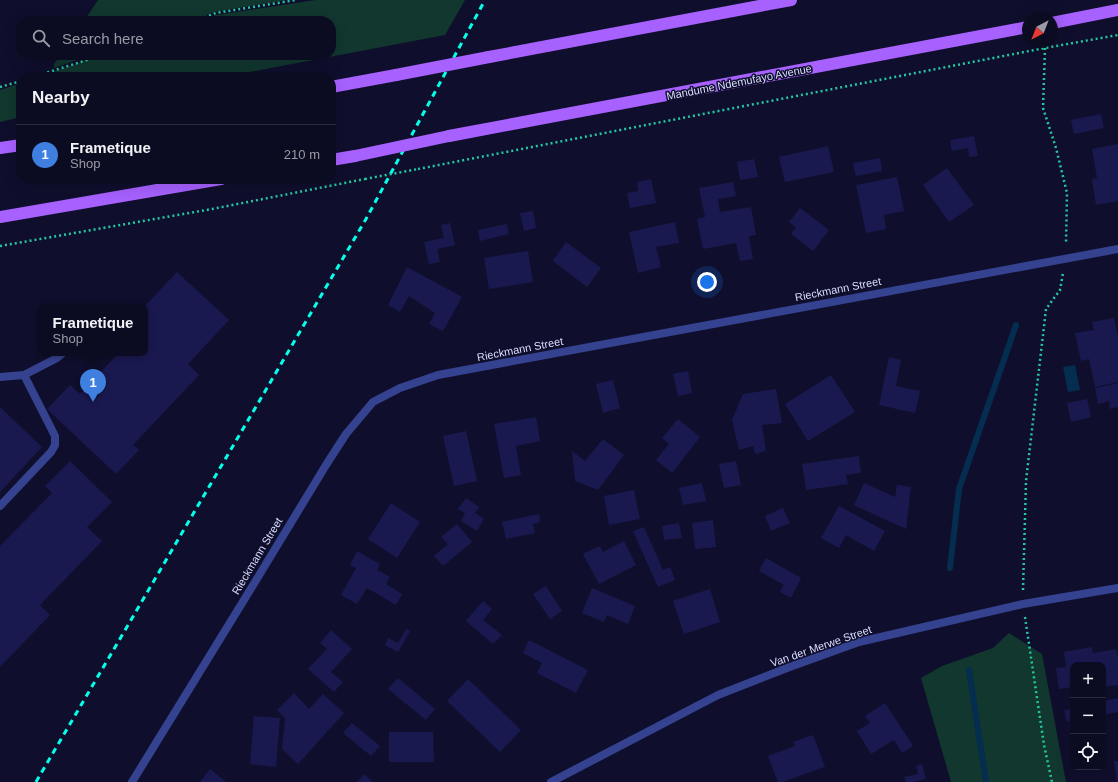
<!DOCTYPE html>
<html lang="en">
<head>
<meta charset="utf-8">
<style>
	body { margin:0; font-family:Helvetica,sans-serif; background:#14142a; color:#f1f3f6 }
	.controls { position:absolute; right:12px; bottom:12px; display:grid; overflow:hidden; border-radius:8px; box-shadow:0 4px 16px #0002 }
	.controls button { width:36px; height:36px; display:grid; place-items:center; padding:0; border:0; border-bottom:1px solid #2b2b40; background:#0b0b22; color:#f1f3f6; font:20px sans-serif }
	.compass { position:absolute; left:1022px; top:12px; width:36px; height:36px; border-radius:50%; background:#0b0b22; box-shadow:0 4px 16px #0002; rotate:222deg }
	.you { position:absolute; left:707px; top:282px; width:14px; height:14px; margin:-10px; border:3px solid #fff; border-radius:50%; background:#1a73e8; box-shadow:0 0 0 6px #1a73e833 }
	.badge { display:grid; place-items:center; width:26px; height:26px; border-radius:50%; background:#db2777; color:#fff; font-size:13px; font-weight:700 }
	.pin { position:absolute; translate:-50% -33px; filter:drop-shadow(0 1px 2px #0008) }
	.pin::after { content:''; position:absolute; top:21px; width:14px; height:12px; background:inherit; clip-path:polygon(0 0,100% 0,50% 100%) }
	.popup { position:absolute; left:38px; top:304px; width:110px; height:52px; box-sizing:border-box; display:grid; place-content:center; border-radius:8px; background:#0b0b22; filter:drop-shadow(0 1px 3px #0005); font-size:13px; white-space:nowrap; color:#9a9ba5 }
	.popup b { font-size:15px; color:#f1f3f6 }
	.popup::after { content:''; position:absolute; left:50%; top:100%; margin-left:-8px; border:8px solid transparent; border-top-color:#0b0b22 }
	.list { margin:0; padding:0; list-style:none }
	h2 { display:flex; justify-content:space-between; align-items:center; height:52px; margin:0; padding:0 16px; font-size:17px }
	h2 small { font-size:13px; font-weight:400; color:#9a9ba5 }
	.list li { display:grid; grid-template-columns:26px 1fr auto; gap:12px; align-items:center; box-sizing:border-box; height:60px; padding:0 16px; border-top:1px solid #2b2b40 }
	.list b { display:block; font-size:15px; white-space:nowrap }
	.list p { margin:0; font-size:13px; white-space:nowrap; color:#9a9ba5 }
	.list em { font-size:13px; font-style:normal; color:#9a9ba5 }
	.icon { flex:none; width:22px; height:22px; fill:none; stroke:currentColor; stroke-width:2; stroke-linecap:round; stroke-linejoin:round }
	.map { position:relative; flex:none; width:1118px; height:782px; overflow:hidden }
	.search { position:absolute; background:#0b0b22; box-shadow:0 4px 16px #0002; left:16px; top:16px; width:320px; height:44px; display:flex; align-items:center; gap:10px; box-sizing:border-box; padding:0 14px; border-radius:16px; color:#9a9ba5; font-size:15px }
	.panel { position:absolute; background:#0b0b22; box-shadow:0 4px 16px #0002; left:16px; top:72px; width:320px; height:112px; border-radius:16px }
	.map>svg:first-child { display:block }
	.green { fill:#11372f }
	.water { fill:#052d4f }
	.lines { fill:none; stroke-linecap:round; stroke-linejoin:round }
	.stream { stroke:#052d4f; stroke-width:6 }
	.building { fill:#1a194f }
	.path { stroke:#24c9a1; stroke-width:2.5; stroke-dasharray:2 3; stroke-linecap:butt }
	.lane { stroke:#354290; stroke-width:8 }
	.street { stroke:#354290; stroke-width:8 }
	.primary { stroke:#a761ff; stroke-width:12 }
	.rail { stroke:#06ffeb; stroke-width:3; stroke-dasharray:6 5; stroke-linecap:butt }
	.path-bridge { stroke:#24c9a1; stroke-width:2.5; stroke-dasharray:2 3; stroke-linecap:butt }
	.primary-bridge { stroke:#a761ff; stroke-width:12 }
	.labels { text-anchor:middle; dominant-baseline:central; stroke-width:3; stroke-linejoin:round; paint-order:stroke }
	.street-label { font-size:11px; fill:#daddff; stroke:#0f0f2d }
</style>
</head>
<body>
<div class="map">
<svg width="1118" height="782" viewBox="0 0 1118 782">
	<rect width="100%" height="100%" fill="#0f0f2d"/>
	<!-- green -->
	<path class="green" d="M 98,0 L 287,0 L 215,12 L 188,21 L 84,21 Z
		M 316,0 L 465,0 L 445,35 L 223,77 L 38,77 L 101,55 L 331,55 L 331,21 L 199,21 L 216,15 Z
		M 61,55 L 92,55 L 54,68 L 54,64 Z
		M 21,83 L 21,117 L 0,122 L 0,90 Z
		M 1009,633 L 1042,654 L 1066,782 L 951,782 L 921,678 L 942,666 L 993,648 Z"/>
	<!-- water -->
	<path class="water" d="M 1075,365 L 1080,390 L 1068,392 L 1063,367 Z"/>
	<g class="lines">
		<!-- stream -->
		<path class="stream" d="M 950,568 L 959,489 L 1016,325
			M 969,670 L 986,782"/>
	</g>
	<!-- building -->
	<path class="building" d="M 1101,114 L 1104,128 L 1074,134 L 1071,120 Z
		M 974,136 L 978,156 L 969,157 L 968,148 L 952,151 L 950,140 Z
		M 1118,144 L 1118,201 L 1096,205 L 1092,179 L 1097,178 L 1092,149 Z
		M 828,146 L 834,172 L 785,182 L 779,157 Z
		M 880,158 L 882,171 L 856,176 L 853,163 Z
		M 754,159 L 758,177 L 740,180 L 737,162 Z
		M 947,168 L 974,205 L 949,222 L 923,185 Z
		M 897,177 L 904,211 L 884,215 L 886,229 L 866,233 L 856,185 Z
		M 651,179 L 656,203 L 630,208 L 627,193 L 638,191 L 637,182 Z
		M 733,182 L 736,196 L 718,199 L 720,212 L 751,207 L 756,235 L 749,236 L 753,259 L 740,261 L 736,243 L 703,249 L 697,219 L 705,217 L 699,188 Z
		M 800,208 L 829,230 L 813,251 L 791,234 L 796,227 L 789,222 Z
		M 533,211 L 536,228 L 524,231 L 520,213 Z
		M 675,222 L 679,243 L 656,247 L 661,267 L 638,273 L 629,232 Z
		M 450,223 L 455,245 L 437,249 L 440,262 L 429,264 L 424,242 L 444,238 L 441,225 Z
		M 507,224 L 509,234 L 480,241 L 478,230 Z
		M 566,242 L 601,268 L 587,287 L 553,261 Z
		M 528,251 L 533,282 L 489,289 L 484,258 Z
		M 407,267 L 462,297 L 443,331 L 429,324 L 435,313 L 409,296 L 400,312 L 388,305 Z
		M 177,272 L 229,320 L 188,364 L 199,375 L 133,445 L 139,450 L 116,474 L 47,409 L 70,385 L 80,394 L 119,353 L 145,353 L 145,306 Z
		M 1114,318 L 1118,338 L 1118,382 L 1095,387 L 1089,359 L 1081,361 L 1075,333 L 1094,330 L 1092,322 Z
		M 889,357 L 901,360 L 896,386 L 920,391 L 915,413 L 879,405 Z
		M 688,371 L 692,393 L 678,396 L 673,374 Z
		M 831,375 L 855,412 L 808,441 L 785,404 Z
		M 613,380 L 620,408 L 603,413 L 596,384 Z
		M 1118,383 L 1118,407 L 1110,409 L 1109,401 L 1098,404 L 1095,388 Z
		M 776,389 L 782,423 L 762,425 L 766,451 L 755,454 L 753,446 L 739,450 L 732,420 L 743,394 Z
		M 1087,399 L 1091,417 L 1071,422 L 1067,403 Z
		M 0,407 L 42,447 L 0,492 Z
		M 536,417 L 540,441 L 516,446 L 521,475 L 504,478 L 494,424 Z
		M 678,419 L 700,437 L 672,473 L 656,460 L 669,444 L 662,438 Z
		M 466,431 L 477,481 L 454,486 L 443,436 Z
		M 603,439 L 624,455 L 598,490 L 575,481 L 572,451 L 585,461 Z
		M 859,456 L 861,473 L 846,475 L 848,484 L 806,490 L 802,464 Z
		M 70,461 L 112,502 L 87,527 L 102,541 L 40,605 L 50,615 L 0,667 L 0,546 L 52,493 L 45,486 Z
		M 736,461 L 741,485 L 724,488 L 719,464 Z
		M 702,483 L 706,501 L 683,505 L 679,488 Z
		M 864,483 L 895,497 L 897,485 L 911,487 L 906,529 L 854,505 Z
		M 634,490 L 640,519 L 609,525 L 604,496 Z
		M 466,498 L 479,507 L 475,513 L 484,519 L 477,531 L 461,521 L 465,513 L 458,509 Z
		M 391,503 L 420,522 L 397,558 L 368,539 Z
		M 839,506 L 885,531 L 874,551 L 846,535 L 839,548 L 821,538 Z
		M 783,508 L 790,523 L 771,531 L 765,516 Z
		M 539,514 L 540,522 L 533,524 L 535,533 L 506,539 L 502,522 Z
		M 713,520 L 716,547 L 695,549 L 692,523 Z
		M 679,523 L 682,538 L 664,540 L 662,526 Z
		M 457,524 L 472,542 L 443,566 L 434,556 L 448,544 L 441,537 Z
		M 644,527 L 663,570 L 670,567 L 675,580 L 658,587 L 633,531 Z
		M 624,541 L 636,565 L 599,584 L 583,554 L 599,546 L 603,552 Z
		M 357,551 L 380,564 L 377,570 L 390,577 L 386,584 L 402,594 L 396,605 L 367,588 L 357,604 L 341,595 L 356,568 L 350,565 Z
		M 766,558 L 801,578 L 791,598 L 780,592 L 784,585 L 759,571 Z
		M 546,586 L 562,611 L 550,619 L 533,594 Z
		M 592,588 L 635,606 L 628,624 L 607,615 L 604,622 L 582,613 Z
		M 710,589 L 720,622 L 684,634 L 673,601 Z
		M 483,601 L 492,609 L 483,620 L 502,635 L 493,644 L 466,621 Z
		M 406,629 L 410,631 L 398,652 L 385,645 L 388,638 L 398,643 Z
		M 331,630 L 352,649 L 331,672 L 343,682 L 334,692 L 308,669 L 327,649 L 320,643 Z
		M 529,640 L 588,670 L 576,693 L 537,673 L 542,663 L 523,653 Z
		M 1092,647 L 1093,653 L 1116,649 L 1118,658 L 1118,685 L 1103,687 L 1103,665 L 1073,665 L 1073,687 L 1059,689 L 1056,668 L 1066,667 L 1064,652 Z
		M 398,678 L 435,709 L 426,720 L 388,689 Z
		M 468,679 L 521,730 L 500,752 L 447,701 Z
		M 294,693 L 309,709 L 323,694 L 344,713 L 298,764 L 282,749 L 285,718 L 277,710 Z
		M 1118,698 L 1118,712 L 1103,715 L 1103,701 Z
		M 885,703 L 913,746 L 902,753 L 894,740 L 871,754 L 857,731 L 870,723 L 865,716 Z
		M 1073,709 L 1073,740 L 1072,740 L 1069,725 L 1070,725 L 1069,721 L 1067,722 L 1064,710 Z
		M 254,716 L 280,718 L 276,767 L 250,764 Z
		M 352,723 L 380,746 L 371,756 L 343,733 Z
		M 389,732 L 433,732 L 434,762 L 389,762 Z
		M 813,735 L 825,767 L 782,782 L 778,782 L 768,756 L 795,746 L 793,742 Z
		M 1114,761 L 1118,761 L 1118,781 L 1117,781 Z
		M 922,764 L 926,779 L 914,782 L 906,782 L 904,777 L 918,774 L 916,766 Z
		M 210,769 L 226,782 L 200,782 Z
		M 364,774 L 373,782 L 357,782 Z"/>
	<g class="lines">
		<!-- path -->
		<path class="path" d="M 195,21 L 216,13 L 296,0
			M 1045,48 L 1043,108 L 1056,148 L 1067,193 L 1066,244
			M 33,77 L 103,55
			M 0,87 L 21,81
			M 418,169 L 1045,48 L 1118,35
			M 0,246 L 212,209 L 365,179
			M 1023,590 L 1026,481 L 1046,309 L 1060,290 L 1063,273
			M 1025,617 L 1044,745 L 1052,782"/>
		<!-- lane -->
		<path class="lane" d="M 0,377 L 24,375 L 57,358 L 63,353
			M 0,506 L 51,452 L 55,445 L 55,436 L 24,375"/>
		<!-- street -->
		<path class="street" d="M 132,782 L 255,582 L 326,465 L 346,434 L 373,402 L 400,388 L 438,375 L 1118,249
			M 551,782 L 718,695 L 787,668 L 859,642 L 1023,604 L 1118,588"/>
		<!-- primary -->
		<path class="primary" d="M 1052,23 L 1118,10
			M 489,57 L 791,0
			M 331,87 L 396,75
			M 449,136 L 1028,27
			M 0,148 L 21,145
			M 331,160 L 355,156
			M 0,217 L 221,179"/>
		<!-- rail -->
		<path class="rail" d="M 36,782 L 366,219 L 485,0"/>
		<!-- path-bridge -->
		<path class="path-bridge" d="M 365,179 L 418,169"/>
		<!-- primary-bridge -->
		<path class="primary-bridge" d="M 396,75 L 489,57
			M 355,156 L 449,136"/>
	</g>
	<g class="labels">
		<!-- street labels -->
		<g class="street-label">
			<text transform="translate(739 82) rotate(-11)">Mandume Ndemufayo Avenue</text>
			<text transform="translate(838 289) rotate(-11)">Rieckmann Street</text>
			<text transform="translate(520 349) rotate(-11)">Rieckmann Street</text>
			<text transform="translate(257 556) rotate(-59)">Rieckmann Street</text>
			<text transform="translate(821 646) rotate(-19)">Van der Merwe Street</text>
		</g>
	</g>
</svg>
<div class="controls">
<button>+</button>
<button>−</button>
<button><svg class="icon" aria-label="locate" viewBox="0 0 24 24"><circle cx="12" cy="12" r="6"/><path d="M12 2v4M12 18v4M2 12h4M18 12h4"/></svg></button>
</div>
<svg class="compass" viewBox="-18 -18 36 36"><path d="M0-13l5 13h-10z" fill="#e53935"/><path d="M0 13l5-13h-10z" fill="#9a9ba5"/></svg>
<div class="you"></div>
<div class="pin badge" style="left:93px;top:402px;background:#3f7fe0">1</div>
<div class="popup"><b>Frametique</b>Shop</div>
<div class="search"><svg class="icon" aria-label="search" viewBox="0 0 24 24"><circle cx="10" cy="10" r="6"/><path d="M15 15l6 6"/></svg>Search here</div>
<section class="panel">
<h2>Nearby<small></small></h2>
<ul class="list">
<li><span class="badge" style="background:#3f7fe0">1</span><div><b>Frametique</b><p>Shop</p></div><em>210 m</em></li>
</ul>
</section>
</div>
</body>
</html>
